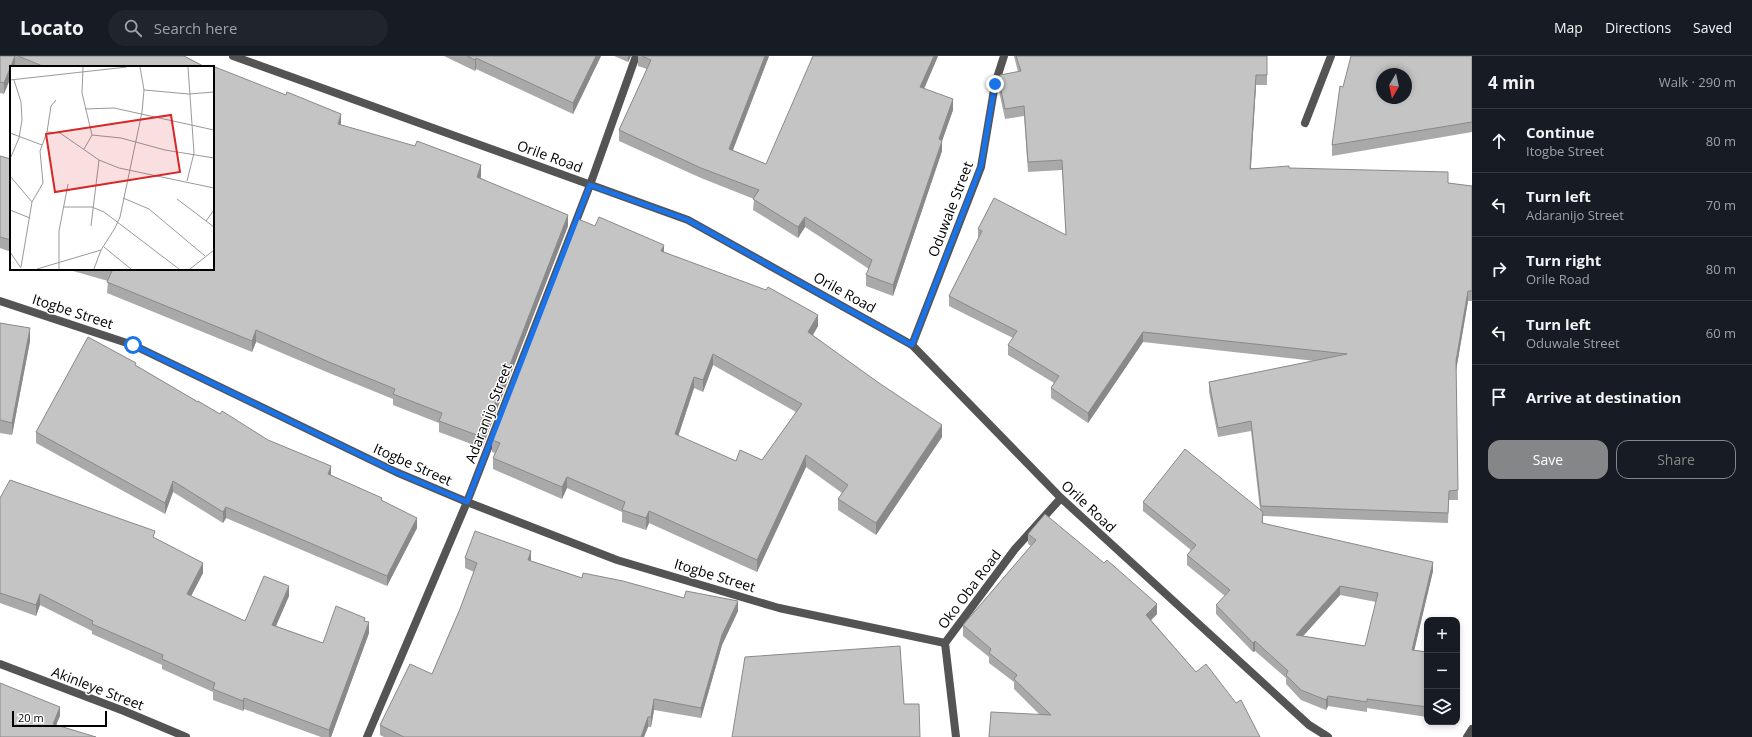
<!DOCTYPE html>
<html lang="en">
<head>
<meta charset="utf-8">
<style>
	body { margin:0; font-family:"Open Sans",sans-serif; background:#20242c; color:#f1f3f6 }
	.controls { position:absolute; right:12px; bottom:12px; display:grid; overflow:hidden; border-radius:8px; box-shadow:0 2px 6px #0003 }
	.controls button { width:36px; height:36px; display:grid; place-items:center; padding:0; border:0; border-bottom:1px solid #363941; background:#171b24; color:#f1f3f6; font:20px sans-serif }
	.compass { position:absolute; left:1376px; top:12px; width:36px; height:36px; border-radius:50%; background:#171b24; box-shadow:0 2px 6px #0003; rotate:189deg }
	.scale { position:absolute; left:12px; bottom:10px; width:95px; box-sizing:border-box; padding-left:4px; border:2px solid #000; border-top:0; font-size:11px; line-height:14px; white-space:nowrap; color:#000; -webkit-text-stroke:3px #fff; paint-order:stroke }
	.stop { position:absolute; width:12px; height:12px; margin:-9px; border:3px solid #1a73e8; border-radius:50%; background:#fff }
	.stop.end { background:#1a73e8; border-color:#fff; box-shadow:0 1px 4px #0008 }
	.list { margin:0; padding:0; list-style:none }
	h2 { display:flex; justify-content:space-between; align-items:center; height:52px; margin:0; padding:0 16px; font-size:17px }
	h2 small { font-size:13px; font-weight:400; color:#9ea1a6 }
	.list li { display:grid; grid-template-columns:26px 1fr auto; gap:12px; align-items:center; box-sizing:border-box; height:64px; padding:0 16px; border-top:1px solid #363941 }
	.list b { display:block; font-size:15px; white-space:nowrap }
	.list p { margin:0; font-size:13px; white-space:nowrap; color:#9ea1a6 }
	.list em { font-size:13px; font-style:normal; color:#9ea1a6 }
	.actions { display:flex; gap:8px; padding:12px 16px }
	.actions a { flex:1; padding:9px 0; border:1px solid #858687; border-radius:12px; text-align:center; font-size:14px; color:#858687 }
	.actions .main { background:#858687; color:#fff }
	.icon { flex:none; width:22px; height:22px; fill:none; stroke:currentColor; stroke-width:2; stroke-linecap:round; stroke-linejoin:round }
	.map { position:relative; flex:none; width:1472px; height:681px; overflow:hidden }
	header { display:flex; align-items:center; gap:24px; box-sizing:border-box; height:56px; padding:0 20px; background:#171b24; border-bottom:1px solid #363941 }
	header strong { font-size:19px }
	nav { display:flex; gap:22px; margin-inline-start:auto; font-size:14px }
	.search { width:280px; height:36px; background:#20242c; display:flex; align-items:center; gap:10px; box-sizing:border-box; padding:0 14px; border-radius:22px; color:#9ea1a6; font-size:15px }
	main { display:flex }
	aside { flex:1; background:#171b24 }
	.map>svg:first-child { display:block }
	.lines { fill:none; stroke-linecap:round; stroke-linejoin:round }
	.minor { stroke:#545454; stroke-width:8 }
	.tertiary { stroke:#545454; stroke-width:8 }
	.wall { fill:#a9a9a9; fill-rule:evenodd }
	.shaded-wall { fill:#898989 }
	.building { fill:#c4c4c4; stroke:#898989; fill-rule:evenodd }
	.route { stroke:#1a73e8; stroke-width:5 }
	.labels { text-anchor:middle; dominant-baseline:central; stroke-width:3; stroke-linejoin:round; paint-order:stroke }
	.street-label { font-size:14px; fill:#000; stroke:#fff }
	.inset-road { fill:none; stroke:#999; stroke-width:1 }
	.view { fill:#d62828; fill-opacity:0.15; stroke:#d62828; stroke-width:2 }
	.inset-edge { fill:none; stroke:#000; stroke-width:2 }
</style>
</head>
<body>
<header>
<strong>Locato</strong>
<div class="search"><svg class="icon" aria-label="search" viewBox="0 0 24 24"><circle cx="10" cy="10" r="6"/><path d="M15 15l6 6"/></svg>Search here</div>
<nav><a>Map</a><a>Directions</a><a>Saved</a></nav>
</header>
<main>
<div class="map">
<svg width="1472" height="681" viewBox="0 0 1472 681">
	<rect width="100%" height="100%" fill="#fff"/>
	<g class="lines">
		<!-- minor -->
		<path class="minor" d="M 1305,67 L 1331,0
			M 0,245 L 133,289 L 396,416 L 467,446 L 617,504 L 779,552 L 945,587
			M 912,289 L 981,111 L 995,28 L 1004,0
			M 0,608 L 124,655 L 186,681
			M 367,681 L 467,446 L 590,129 L 636,0"/>
		<!-- tertiary -->
		<path class="tertiary" d="M 233,0 L 688,164 L 912,289 L 1061,442 L 1309,669 L 1328,681
			M 956,681 L 945,587 L 1015,493 L 1061,442
			M 1467,681 L 1472,673"/>
	</g>
	<!-- wall -->
	<path class="wall" d="M 0,0 L 184,0 L 205,11 L 17,11 L 15,10 L 15,11 L 11,11 L 4,38 L 0,37 Z
		M 444,0 L 601,0 L 573,58 L 476,13 L 475,15 Z
		M 614,0 L 631,0 L 628,6 Z
		M 638,0 L 769,0 L 733,94 L 766,108 L 938,0 L 924,33 L 953,54 L 942,84 L 942,95 L 893,240 L 866,230 L 866,219 L 869,213 L 805,171 L 798,182 L 753,154 L 754,143 L 701,122 L 619,85 L 619,74 L 647,13 L 638,10 Z
		M 1014,0 L 1267,0 L 1267,29 L 1256,29 L 1251,112 L 1289,112 L 1448,127 L 1472,130 L 1472,245 L 1468,245 L 1456,314 L 1458,444 L 1449,444 L 1448,467 L 1263,460 L 1263,467 L 1433,515 L 1414,594 L 1427,596 L 1427,661 L 1367,652 L 1367,656 L 1328,650 L 1326,654 L 1301,644 L 1286,628 L 1286,622 L 1255,595 L 1253,596 L 1216,558 L 1216,549 L 1225,540 L 1187,509 L 1187,499 L 1191,494 L 1143,455 L 1143,446 L 1260,454 L 1251,375 L 1218,381 L 1209,336 L 1209,326 L 1315,305 L 1143,286 L 1088,367 L 1051,342 L 1051,332 L 1054,327 L 1008,299 L 1008,289 L 1013,282 L 949,250 L 949,240 L 978,183 L 978,173 L 1066,179 L 1062,114 L 1028,116 L 1024,60 L 1005,63 L 999,35 L 999,25 L 1018,16 ZM 1340,539 L 1376,546 L 1365,590 L 1303,580 Z
		M 1472,0 L 1472,76 L 1332,100 L 1332,89 L 1343,31 Z
		M 341,69 L 481,120 L 481,122 L 568,170 L 482,392 L 439,376 L 439,367 L 393,349 L 393,343 L 329,317 L 256,286 L 252,296 L 107,237 L 108,225 L 66,213 L 213,213 Z
		M 0,100 L 11,103 L 11,196 L 0,192 Z
		M 595,170 L 664,196 L 818,270 L 813,279 L 942,381 L 876,479 L 838,454 L 838,443 L 842,437 L 806,411 L 757,516 L 649,467 L 646,474 L 622,466 L 622,456 L 567,432 L 562,443 L 493,413 L 493,402 L 495,397 L 492,396 L 492,384 ZM 713,309 L 796,356 L 762,404 L 736,405 L 678,380 L 694,332 L 703,336 Z
		M 0,267 L 30,285 L 12,379 L 0,377 Z
		M 136,310 L 198,346 L 331,419 L 382,444 L 417,472 L 387,530 L 226,462 L 223,467 L 173,436 L 165,458 L 36,387 L 36,376 Z
		M 0,442 L 155,482 L 203,517 L 191,540 L 245,565 L 289,540 L 276,570 L 323,587 L 365,565 L 369,577 L 331,681 L 321,681 L 244,653 L 243,655 L 213,644 L 213,636 L 162,613 L 162,609 L 92,578 L 92,575 L 40,549 L 36,560 L 0,547 Z
		M 1028,478 L 1157,558 L 1151,564 L 1196,616 L 1260,681 L 1040,659 L 1014,633 L 1014,626 L 989,607 L 989,601 L 963,580 L 963,569 L 1031,490 L 1028,488 Z
		M 465,502 L 531,505 L 582,522 L 684,542 L 738,555 L 722,589 L 701,662 L 654,654 L 651,671 L 648,671 L 644,681 L 384,681 L 380,679 L 380,669 L 432,618 L 460,553 L 474,516 L 465,512 Z"/>
	<!-- shaded-wall -->
	<path class="shaded-wall" d="M 15,0 L 15,11 L 11,11 L 11,21 L 4,38 L 4,27 Z
		M 596,0 L 601,0 L 573,58 L 573,47 Z
		M 628,0 L 631,0 L 628,6 Z
		M 765,0 L 769,0 L 729,104 L 729,93 Z
		M 934,0 L 938,0 L 920,42 L 920,31 Z
		M 476,2 L 476,13 L 475,15 L 475,4 Z
		M 1256,19 L 1256,29 L 1250,122 L 1250,113 Z
		M 953,43 L 953,54 L 939,94 L 939,83 Z
		M 341,58 L 341,70 L 338,68 Z
		M 942,85 L 942,95 L 893,240 L 893,229 Z
		M 481,109 L 481,120 L 477,132 L 477,121 Z
		M 568,159 L 568,170 L 482,392 L 482,381 Z
		M 805,161 L 805,171 L 798,182 L 798,171 Z
		M 664,189 L 664,201 L 661,195 Z
		M 1468,235 L 1468,245 L 1456,315 L 1456,305 Z
		M 818,259 L 818,270 L 808,287 L 808,276 Z
		M 30,272 L 30,285 L 12,379 L 12,367 Z
		M 256,274 L 256,286 L 252,296 L 252,285 Z
		M 1143,276 L 1143,286 L 1088,367 L 1088,357 Z
		M 713,298 L 713,309 L 703,336 L 703,324 Z
		M 694,321 L 694,332 L 675,390 L 675,378 Z
		M 942,369 L 942,381 L 876,479 L 876,467 Z
		M 806,399 L 806,411 L 757,516 L 757,504 Z
		M 331,410 L 331,421 L 328,418 Z
		M 567,421 L 567,432 L 562,443 L 562,431 Z
		M 173,425 L 173,436 L 165,458 L 165,447 Z
		M 226,451 L 226,462 L 223,467 L 223,456 Z
		M 649,455 L 649,467 L 646,474 L 646,462 Z
		M 417,462 L 417,472 L 387,530 L 387,520 Z
		M 531,495 L 531,505 L 528,504 Z
		M 1433,506 L 1433,515 L 1412,604 L 1412,594 Z
		M 203,507 L 203,517 L 187,548 L 187,538 Z
		M 289,530 L 289,540 L 272,579 L 272,569 Z
		M 1340,530 L 1340,539 L 1296,588 L 1296,579 Z
		M 40,538 L 40,549 L 36,560 L 36,549 Z
		M 738,545 L 738,555 L 722,589 L 701,662 L 701,652 L 722,579 Z
		M 1157,548 L 1157,558 L 1146,569 L 1146,559 Z
		M 369,566 L 369,577 L 331,681 L 329,681 L 329,674 Z
		M 1255,585 L 1255,595 L 1253,596 L 1253,587 Z
		M 1328,640 L 1328,650 L 1326,654 L 1326,644 Z
		M 244,642 L 244,653 L 243,655 L 243,645 Z
		M 654,643 L 654,654 L 651,671 L 651,661 Z
		M 60,651 L 60,660 L 53,677 L 53,668 Z
		M 648,661 L 648,671 L 644,681 L 641,681 Z"/>
	<!-- building -->
	<path class="building" d="M 0,0 L 15,0 L 4,27 L 0,26 Z
		M 18,0 L 184,0 L 205,11 L 45,11 Z
		M 467,0 L 596,0 L 573,47 L 476,2 L 475,4 Z
		M 642,0 L 765,0 L 729,93 L 766,108 L 813,0 L 934,0 L 920,31 L 953,43 L 939,83 L 942,85 L 893,229 L 866,219 L 872,204 L 805,161 L 798,171 L 753,143 L 759,134 L 701,112 L 619,74 L 651,4 Z
		M 1016,0 L 1267,0 L 1267,19 L 1256,19 L 1250,113 L 1289,110 L 1289,112 L 1448,116 L 1448,127 L 1472,130 L 1472,235 L 1468,235 L 1456,305 L 1458,434 L 1449,435 L 1448,457 L 1261,450 L 1251,365 L 1218,372 L 1209,326 L 1347,298 L 1143,276 L 1088,357 L 1051,332 L 1059,320 L 1008,289 L 1017,275 L 949,240 L 982,175 L 978,173 L 994,142 L 1066,179 L 1062,104 L 1028,106 L 1024,50 L 1005,53 L 999,25 L 1000,19 L 1021,15 Z
		M 1351,0 L 1472,0 L 1472,66 L 1332,89 L 1340,30 L 1343,31 ZM 1382,18 L 1406,18 L 1406,42 L 1382,42 Z
		M 215,11 L 286,39 L 287,36 L 341,58 L 338,68 L 415,90 L 417,85 L 481,109 L 477,121 L 568,159 L 482,381 L 439,365 L 442,357 L 393,338 L 395,333 L 329,306 L 256,274 L 252,285 L 107,226 L 112,215 L 104,213 L 213,213 L 213,15 Z
		M 0,100 L 11,103 L 11,184 L 0,181 Z
		M 599,161 L 664,189 L 661,195 L 766,234 L 768,231 L 818,259 L 808,276 L 879,327 L 942,369 L 876,467 L 838,443 L 848,429 L 806,399 L 757,504 L 649,455 L 646,462 L 622,454 L 625,446 L 567,421 L 562,431 L 493,402 L 500,387 L 492,384 L 578,163 L 595,170 ZM 713,298 L 802,348 L 762,404 L 740,394 L 736,405 L 675,378 L 694,321 L 703,324 Z
		M 0,267 L 30,272 L 12,367 L 0,364 Z
		M 88,281 L 136,307 L 135,309 L 198,346 L 198,345 L 220,358 L 222,355 L 268,384 L 331,410 L 328,418 L 382,442 L 381,444 L 417,462 L 387,520 L 226,451 L 223,456 L 173,425 L 165,447 L 36,376 Z
		M 1185,393 L 1263,456 L 1262,467 L 1433,506 L 1412,594 L 1427,596 L 1427,651 L 1367,643 L 1367,646 L 1328,640 L 1326,644 L 1301,634 L 1286,619 L 1288,615 L 1255,585 L 1253,587 L 1216,549 L 1230,534 L 1187,499 L 1196,489 L 1143,446 ZM 1340,530 L 1378,537 L 1365,590 L 1296,579 Z
		M 10,424 L 155,475 L 153,481 L 203,507 L 187,538 L 245,565 L 264,520 L 289,530 L 272,569 L 323,587 L 336,550 L 365,562 L 364,565 L 369,566 L 329,674 L 244,642 L 243,645 L 213,633 L 215,627 L 162,603 L 163,599 L 92,568 L 93,565 L 40,538 L 36,549 L 0,537 L 0,442 Z
		M 1045,458 L 1104,507 L 1107,504 L 1157,548 L 1146,559 L 1196,616 L 1206,608 L 1236,647 L 1241,644 L 1260,681 L 989,681 L 991,656 L 1051,659 L 1014,623 L 1017,619 L 989,597 L 991,593 L 963,569 L 1036,484 L 1028,478 Z
		M 475,475 L 531,495 L 528,504 L 582,522 L 583,517 L 623,525 L 684,542 L 686,535 L 738,545 L 722,579 L 701,652 L 654,643 L 651,661 L 648,661 L 641,681 L 404,681 L 380,669 L 410,608 L 432,618 L 460,553 L 477,507 L 465,502 Z
		M 900,590 L 904,648 L 919,648 L 920,681 L 732,681 L 745,601 Z
		M 0,627 L 60,651 L 53,668 L 96,681 L 0,681 Z"/>
	<g class="lines">
		<!-- route -->
		<path class="route" d="M 133,289 L 396,416 L 467,446 L 590,129 L 688,164 L 912,289 L 981,110 L 995,28"/>
	</g>
	<g class="labels">
		<!-- street labels -->
		<g class="street-label">
			<text transform="translate(550 100) rotate(20)">Orile Road</text>
			<text transform="translate(950 153) rotate(-69)">Oduwale Street</text>
			<text transform="translate(845 236) rotate(29)">Orile Road</text>
			<text transform="translate(73 255) rotate(18)">Itogbe Street</text>
			<text transform="translate(488 357) rotate(-69)">Adaranijo Street</text>
			<text transform="translate(413 408) rotate(24)">Itogbe Street</text>
			<text transform="translate(1089 450) rotate(43)">Orile Road</text>
			<text transform="translate(715 519) rotate(17)">Itogbe Street</text>
			<text transform="translate(969 533) rotate(-53)">Oko Oba Road</text>
			<text transform="translate(98 632) rotate(21)">Akinleye Street</text>
		</g>
	</g>
	<!-- overview -->
	<g transform="translate(10 10)">
		<rect width="204" height="204" fill="#fff"/>
		<path class="inset-road" d="M 73,1 L 72,27 L 82,69 L 74,83M 0,14 L 117,1M 134,24 L 179,28 L 204,26M 75,43 L 104,42 L 204,64M 37,66 L 50,67 L 89,94 L 109,102 L 204,122M 0,67 L 32,79M 82,69 L 111,72 L 155,84 L 204,92M 0,93 L 9,72 L 12,54 L 11,36 L 4,14M 0,110 L 22,136M 177,115 L 184,87 L 178,1M 113,132 L 139,143 L 195,190M 167,133 L 204,161M 53,141 L 82,141 L 94,146 L 169,203M 0,144 L 20,152M 196,155 L 204,144M 81,160 L 89,94M 94,181 L 121,203M 0,186 L 11,202M 11,201 L 22,136 L 33,117 L 30,85 L 37,66 L 41,40 L 46,34M 27,203 L 91,184 L 105,162 L 110,151 L 132,46 L 134,24 L 130,1M 49,203 L 49,165 L 58,118M 84,203 L 91,184M 180,203 L 204,184"/>
		<path class="view" d="M 161,49 L 170,106 L 45,126 L 36,68 Z"/>
		<rect width="204" height="204" class="inset-edge"/>
	</g>
</svg>
<div class="controls">
<button>+</button>
<button>−</button>
<button><svg class="icon" aria-label="layers" viewBox="0 0 24 24"><path d="M12 4l9 5-9 5-9-5zM3 14l9 5 9-5"/></svg></button>
</div>
<svg class="compass" viewBox="-18 -18 36 36"><path d="M0-13l5 13h-10z" fill="#e53935"/><path d="M0 13l5-13h-10z" fill="#9ea1a6"/></svg>
<div class="scale">20 m</div>
<div class="stop" style="left:133px;top:289px"></div>
<div class="stop end" style="left:995px;top:28px"></div>
</div>
<aside>
<h2>4 min<small>Walk · 290 m</small></h2>
<ul class="list">
<li><svg class="icon" aria-label="ahead" viewBox="0 0 24 24"><path d="M12 20V5M6 11l6-6 6 6"/></svg><div><b>Continue</b><p>Itogbe Street</p></div><em>80 m</em></li>
<li><svg class="icon" aria-label="left" viewBox="0 0 24 24"><path d="M17 20v-9H6M10 6l-5 5 5 5"/></svg><div><b>Turn left</b><p>Adaranijo Street</p></div><em>70 m</em></li>
<li><svg class="icon" aria-label="right" viewBox="0 0 24 24"><path d="M7 20v-9h11M14 6l5 5-5 5"/></svg><div><b>Turn right</b><p>Orile Road</p></div><em>80 m</em></li>
<li><svg class="icon" aria-label="left" viewBox="0 0 24 24"><path d="M17 20v-9H6M10 6l-5 5 5 5"/></svg><div><b>Turn left</b><p>Oduwale Street</p></div><em>60 m</em></li>
<li><svg class="icon" aria-label="arrive" viewBox="0 0 24 24"><path d="M6 21V4h12l-3 4 3 4H6"/></svg><div><b>Arrive at destination</b></div></li>
</ul>
<div class="actions"><a class="main">Save</a><a>Share</a></div>
</aside>
</main>
</body>
</html>
